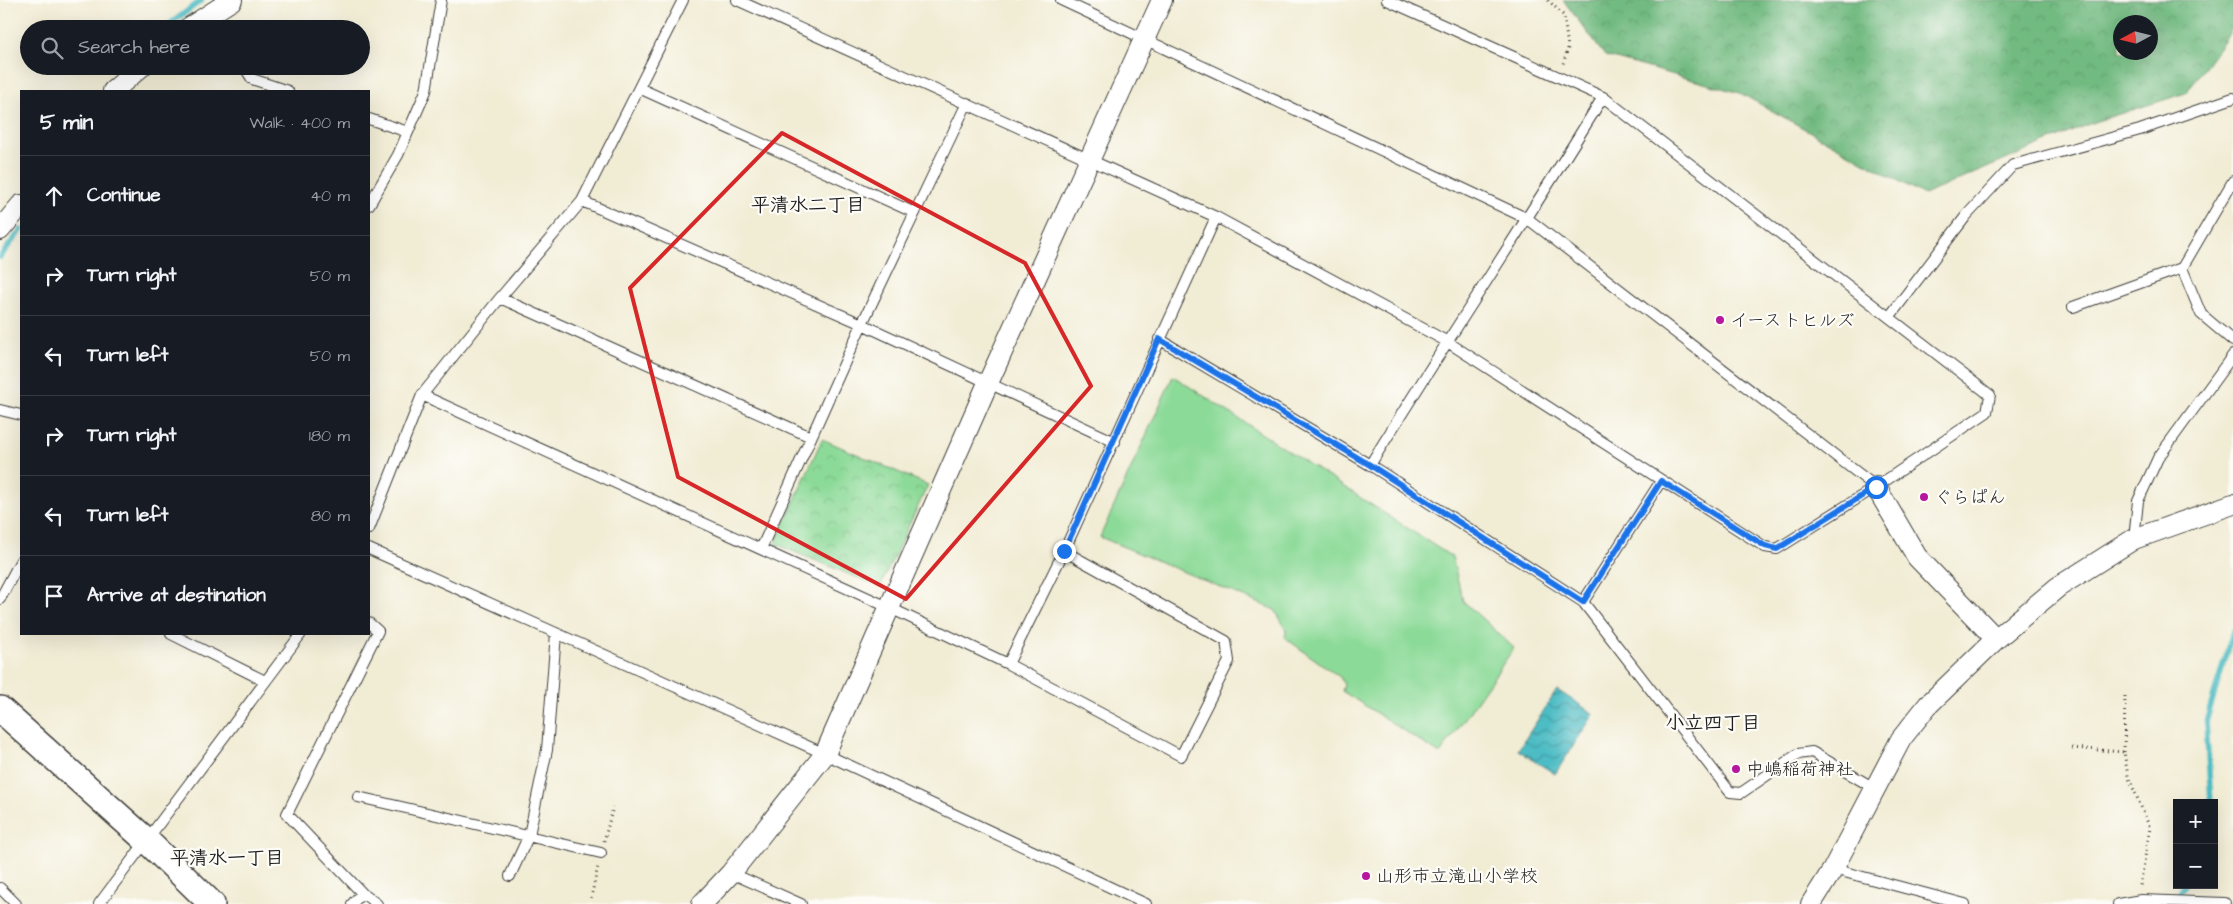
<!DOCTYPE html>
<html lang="en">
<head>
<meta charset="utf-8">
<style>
	body { margin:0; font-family:"Architects Daughter","Klee One",sans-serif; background:#242831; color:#f1f3f6 }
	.controls { position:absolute; right:15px; bottom:15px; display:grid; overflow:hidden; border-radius:0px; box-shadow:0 5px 20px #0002 }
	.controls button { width:45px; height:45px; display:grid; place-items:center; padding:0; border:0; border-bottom:1px solid #363941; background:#171b24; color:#f1f3f6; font:25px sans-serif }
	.compass { position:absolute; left:2113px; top:15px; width:45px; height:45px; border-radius:50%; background:#171b24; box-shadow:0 5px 20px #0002; rotate:263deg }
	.stop { position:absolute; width:15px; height:15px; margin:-11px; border:4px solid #1a73e8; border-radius:50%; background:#fff }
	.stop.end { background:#1a73e8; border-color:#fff; box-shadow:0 1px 5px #0008 }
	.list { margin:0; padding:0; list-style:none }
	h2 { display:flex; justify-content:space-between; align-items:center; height:65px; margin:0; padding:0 20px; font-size:21px }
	h2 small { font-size:16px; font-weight:400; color:#9ea1a6 }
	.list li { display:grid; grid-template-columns:32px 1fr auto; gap:15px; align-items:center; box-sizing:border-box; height:80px; padding:0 20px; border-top:1px solid #363941 }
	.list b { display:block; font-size:19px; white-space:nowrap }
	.list em { font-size:16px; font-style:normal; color:#9ea1a6 }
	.icon { flex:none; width:28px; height:28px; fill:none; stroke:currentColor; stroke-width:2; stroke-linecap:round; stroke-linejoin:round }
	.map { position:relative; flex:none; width:2233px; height:904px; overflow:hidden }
	.search { position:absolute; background:#171b24; box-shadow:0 5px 20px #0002; left:20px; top:20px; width:350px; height:55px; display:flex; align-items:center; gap:12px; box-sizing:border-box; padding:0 18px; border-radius:28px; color:#9ea1a6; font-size:19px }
	.panel { position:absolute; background:#171b24; box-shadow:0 5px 20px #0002; left:20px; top:90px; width:350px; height:545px; border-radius:0px }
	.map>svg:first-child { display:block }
	.forest { fill:url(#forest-crowns); stroke:#466b4e; fill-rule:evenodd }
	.park { fill:url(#park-crowns); stroke:#547b5a }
	.pitch { fill:#8cda98; stroke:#547b5a }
	.water { fill:url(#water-waves); stroke:#356c70 }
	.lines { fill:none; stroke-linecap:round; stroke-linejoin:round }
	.stream { stroke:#4ebcc4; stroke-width:5.5 }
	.service-casing { stroke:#3c3b38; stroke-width:12 }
	.minor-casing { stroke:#3c3b38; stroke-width:22 }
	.tertiary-casing { stroke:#3c3b38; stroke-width:28 }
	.path { stroke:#3c3b38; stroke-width:3; stroke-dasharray:1 4; stroke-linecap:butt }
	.service { stroke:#fff; stroke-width:10 }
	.minor { stroke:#fff; stroke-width:20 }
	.tertiary { stroke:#fff; stroke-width:25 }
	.route { stroke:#1a73e8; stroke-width:6 }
	.marked { fill:none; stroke:#d62828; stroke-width:4; stroke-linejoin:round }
	.poi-dot { fill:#b5179e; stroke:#fdfcf7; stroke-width:2 }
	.labels { text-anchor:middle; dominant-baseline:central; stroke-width:4.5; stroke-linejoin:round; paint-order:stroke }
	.poi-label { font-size:18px; fill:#1c1c1c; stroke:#fdfcf7; text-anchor:start }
	.neighbourhood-label { font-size:19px; font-weight:bold; fill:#1c1c1c; stroke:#fdfcf7 }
</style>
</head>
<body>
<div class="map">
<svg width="2233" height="904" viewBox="0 0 2233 904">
	<defs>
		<pattern id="forest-crowns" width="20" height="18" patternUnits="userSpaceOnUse" patternTransform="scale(1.25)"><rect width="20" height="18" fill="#71ba80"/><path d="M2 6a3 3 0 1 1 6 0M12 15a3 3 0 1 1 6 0" fill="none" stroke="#619f6e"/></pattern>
		<pattern id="park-crowns" width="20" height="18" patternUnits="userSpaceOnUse" patternTransform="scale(1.25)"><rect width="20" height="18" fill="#8cda98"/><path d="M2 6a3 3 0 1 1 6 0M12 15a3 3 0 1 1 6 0" fill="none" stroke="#78ba82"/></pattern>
		<pattern id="water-waves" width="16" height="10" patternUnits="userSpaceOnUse" patternTransform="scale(1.25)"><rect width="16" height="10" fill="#4ebcc4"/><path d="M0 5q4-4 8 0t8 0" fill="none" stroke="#40989e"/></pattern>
	</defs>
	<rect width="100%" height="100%" fill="#fdfcf7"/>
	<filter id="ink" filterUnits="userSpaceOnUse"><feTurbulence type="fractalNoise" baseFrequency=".02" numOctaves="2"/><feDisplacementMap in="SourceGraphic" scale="10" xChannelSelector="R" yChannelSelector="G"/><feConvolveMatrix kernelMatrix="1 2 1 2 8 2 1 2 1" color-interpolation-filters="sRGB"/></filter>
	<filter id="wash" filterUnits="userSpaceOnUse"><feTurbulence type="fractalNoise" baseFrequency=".0096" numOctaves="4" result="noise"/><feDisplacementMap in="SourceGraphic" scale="20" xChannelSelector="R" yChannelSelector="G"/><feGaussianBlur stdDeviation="1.12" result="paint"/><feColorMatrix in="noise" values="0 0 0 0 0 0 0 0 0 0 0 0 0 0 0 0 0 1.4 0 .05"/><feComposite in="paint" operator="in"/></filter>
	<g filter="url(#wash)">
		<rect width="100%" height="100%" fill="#f1ecd4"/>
		<!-- forest -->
		<path class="forest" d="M 1563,0 L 2233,0 L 2233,28 L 2186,93 L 2094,122 L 1924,195 L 1740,93 L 1605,56 ZM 2120,22 L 2150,22 L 2150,52 L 2120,52 Z"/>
		<!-- park -->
		<path class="park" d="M 822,439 L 928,485 L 880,587 L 775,544 Z"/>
		<!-- pitch -->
		<path class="pitch" d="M 1173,376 L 1452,557 L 1463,601 L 1514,648 L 1440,754 L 1342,691 L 1344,685 L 1340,677 L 1285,638 L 1286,629 L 1275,610 L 1100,537 Z"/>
		<!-- water -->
		<path class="water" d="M 1557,690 L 1594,714 L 1555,774 L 1518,750 Z"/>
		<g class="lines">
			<!-- stream -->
			<path class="stream" d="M 163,29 L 202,0
				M 0,257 L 21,230
				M 2211,803 L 2206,722 L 2233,631
				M 2175,903 L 2184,885"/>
		</g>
	</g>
	<g filter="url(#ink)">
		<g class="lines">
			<!-- service casing -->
			<g class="service-casing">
				<path id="service" d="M 737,0 L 1216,217 L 1446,341 L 1765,547 L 1777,549 L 1876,487 L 1987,412 L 1990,395 L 1603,97 L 1387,0
					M 1061,0 L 1528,219 L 1876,487
					M 209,16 L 218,29
					M 244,66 L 252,79 L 288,91
					M 639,88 L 915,213
					M 369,119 L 408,132
					M 2233,181 L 2182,268 L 2201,314 L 2233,341
					M 582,201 L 862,324 L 1115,442
					M 369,205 L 398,155 L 426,91 L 441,0
					M 500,298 L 811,437
					M 2073,307 L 2182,268
					M 1890,316 L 1966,216 L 2013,165 L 2140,130 L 2233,98
					M 1159,339 L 1370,465 L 1583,602 L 1661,481
					M 422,395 L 888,607 L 1008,664 L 1181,756 L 1229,661 L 1226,641 L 1064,551
					M 0,410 L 21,415
					M 1370,465 C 1446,341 1527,221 1603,97
					M 369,529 L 422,395 L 500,298 L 582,201 L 683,0
					M 2134,539 L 2138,501 L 2158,458 L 2233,355
					M 369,549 L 825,754 L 1146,904
					M 761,549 L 862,324 L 967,103
					M 0,599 L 21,560
					M 1583,602 L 1730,792 L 1741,793 L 1798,754 L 1812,752 L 1874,788
					M 369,623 L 378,631 L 287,814 L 362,893 L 377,904
					M 171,634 L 265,681
					M 1008,664 L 1064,551 L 1216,217
					M 358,797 L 601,853
					M 1833,869 L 1965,904
					M 731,873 L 801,904
					M 510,876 L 529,835 L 547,750 L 556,633
					M 0,888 L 16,904
					M 99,904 L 301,634
					M 352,904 L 362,893
					M 2118,904 L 2141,900 L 2225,903"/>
			</g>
			<!-- minor casing -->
			<g class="minor-casing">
				<path id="minor" d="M 187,29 L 232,0
					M 113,91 L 142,66
					M 0,230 L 21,205
					M 1876,487 L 1917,557 L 1996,639
					M 702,904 L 731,873 L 825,754 L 988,383 L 1162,0
					M 1811,904 L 1833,869 L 1901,739 L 1928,705 L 1996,639 L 2058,587 L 2134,539 L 2233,504"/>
			</g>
			<!-- tertiary casing -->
			<g class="tertiary-casing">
				<path id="tertiary" d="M 0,709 L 147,841 L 212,904"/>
			</g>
			<!-- path -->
			<path class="path" d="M 1548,0 L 1564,16 L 1568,48 L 1563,64
				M 2072,748 L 2124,752 L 2128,776 L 2150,828 L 2140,886
				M 2124,752 L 2125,693
				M 604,841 L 613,807
				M 591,898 L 598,866"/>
			<!-- service -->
			<use href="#service" class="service"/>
			<!-- minor -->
			<use href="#minor" class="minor"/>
			<!-- tertiary -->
			<use href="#tertiary" class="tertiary"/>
		</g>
	</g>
	<g class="lines" filter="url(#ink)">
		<!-- route -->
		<path class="route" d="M 1064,551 L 1159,339 L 1370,465 L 1583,602 L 1661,481 L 1765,546 L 1777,549 L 1876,487"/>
	</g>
	<!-- marked area -->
	<path class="marked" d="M 782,133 L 1025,263 L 1091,386 L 906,599 L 678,477 L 630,288 Z"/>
	<!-- markers -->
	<g class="poi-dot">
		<circle cx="1720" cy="320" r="5"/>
		<circle cx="1924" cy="497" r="5"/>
		<circle cx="1736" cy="769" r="5"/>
		<circle cx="1366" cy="876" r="5"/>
	</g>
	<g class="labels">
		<!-- poi labels -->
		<g class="poi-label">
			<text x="1730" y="320">イーストヒルズ</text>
			<text x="1934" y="497">ぐらぱん</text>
			<text x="1746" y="769">中嶋稲荷神社</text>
			<text x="1376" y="876">山形市立滝山小学校</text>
		</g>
		<!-- neighbourhood labels -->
		<g class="neighbourhood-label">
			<text x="808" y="205">平清水二丁目</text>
			<text x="1713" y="723">小立四丁目</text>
			<text x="227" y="858">平清水一丁目</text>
		</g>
	</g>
</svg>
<div class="controls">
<button>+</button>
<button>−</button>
</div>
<svg class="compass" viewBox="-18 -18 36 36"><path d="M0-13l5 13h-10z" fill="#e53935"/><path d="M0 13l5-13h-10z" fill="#9ea1a6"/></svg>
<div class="stop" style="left:1876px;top:487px"></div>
<div class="stop end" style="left:1064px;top:551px"></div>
<div class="search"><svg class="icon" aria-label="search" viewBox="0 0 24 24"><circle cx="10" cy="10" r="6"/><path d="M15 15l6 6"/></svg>Search here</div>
<section class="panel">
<h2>5 min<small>Walk · 400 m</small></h2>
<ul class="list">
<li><svg class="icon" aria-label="ahead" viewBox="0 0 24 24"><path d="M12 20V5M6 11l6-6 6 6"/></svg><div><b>Continue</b></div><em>40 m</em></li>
<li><svg class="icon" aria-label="right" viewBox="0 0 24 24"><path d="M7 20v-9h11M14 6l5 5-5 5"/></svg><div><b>Turn right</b></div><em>50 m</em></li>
<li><svg class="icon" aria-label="left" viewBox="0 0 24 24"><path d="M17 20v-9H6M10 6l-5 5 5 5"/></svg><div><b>Turn left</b></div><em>50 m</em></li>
<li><svg class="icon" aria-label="right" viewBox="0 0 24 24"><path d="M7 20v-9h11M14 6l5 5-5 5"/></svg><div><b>Turn right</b></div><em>180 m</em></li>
<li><svg class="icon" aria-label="left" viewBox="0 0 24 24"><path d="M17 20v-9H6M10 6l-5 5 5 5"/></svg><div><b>Turn left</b></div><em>80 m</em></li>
<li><svg class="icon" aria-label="arrive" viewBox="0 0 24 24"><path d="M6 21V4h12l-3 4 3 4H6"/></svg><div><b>Arrive at destination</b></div></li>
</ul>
</section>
</div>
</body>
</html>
